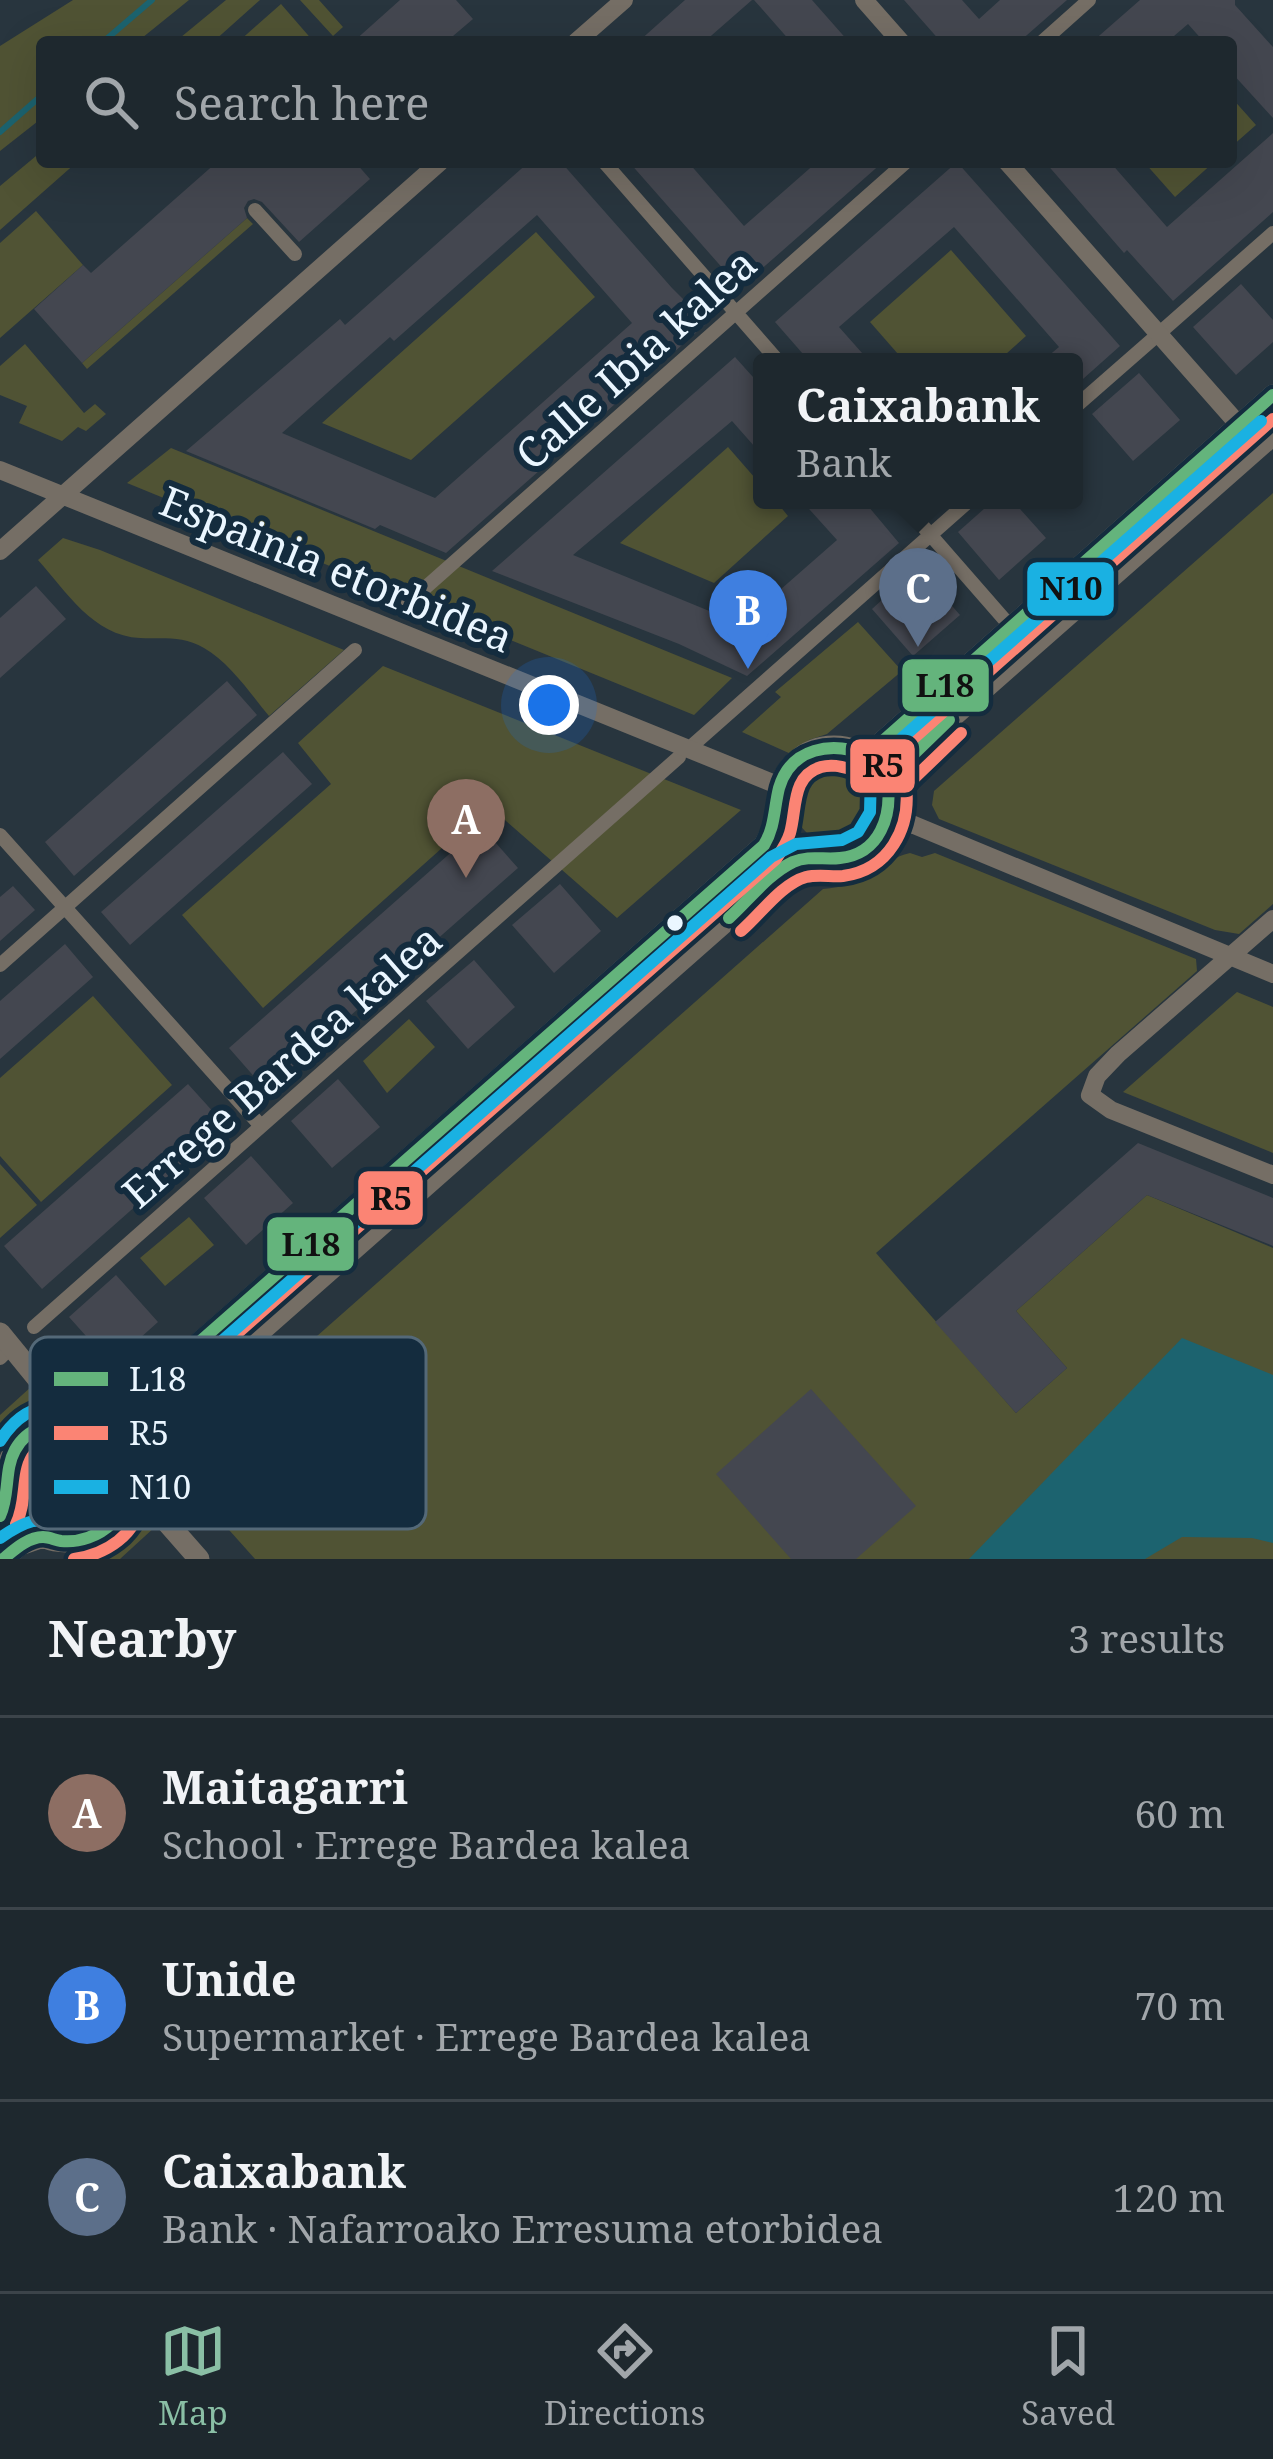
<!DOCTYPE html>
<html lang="en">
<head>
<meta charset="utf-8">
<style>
	body { margin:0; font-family:"Noto Serif",serif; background:#263036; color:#f1f3f6 }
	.you { position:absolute; left:549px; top:705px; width:42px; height:42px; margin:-30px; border:9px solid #fff; border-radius:50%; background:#1a73e8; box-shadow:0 0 0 18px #1a73e833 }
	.badge { display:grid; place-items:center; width:78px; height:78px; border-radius:50%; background:#8abfa5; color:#fff; font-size:39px; font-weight:700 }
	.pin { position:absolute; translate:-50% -99px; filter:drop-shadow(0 3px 6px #0008) }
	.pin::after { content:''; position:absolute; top:63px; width:42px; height:36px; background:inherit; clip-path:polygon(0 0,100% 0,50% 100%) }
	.popup { position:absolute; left:753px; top:353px; width:330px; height:156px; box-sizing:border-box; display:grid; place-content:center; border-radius:12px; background:#1e282e; filter:drop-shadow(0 3px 9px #0005); font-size:39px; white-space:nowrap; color:#a1a6aa }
	.popup b { font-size:45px; color:#f1f3f6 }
	.popup::after { content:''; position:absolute; left:50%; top:100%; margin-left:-24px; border:24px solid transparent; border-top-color:#1e282e }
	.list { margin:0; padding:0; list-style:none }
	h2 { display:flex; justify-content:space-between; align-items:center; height:156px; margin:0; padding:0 48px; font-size:51px }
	h2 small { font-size:39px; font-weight:400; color:#a1a6aa }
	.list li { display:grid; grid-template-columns:78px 1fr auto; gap:36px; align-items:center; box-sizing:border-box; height:192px; padding:0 48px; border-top:3px solid #3c444a }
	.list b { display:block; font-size:45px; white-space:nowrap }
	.list p { margin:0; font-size:39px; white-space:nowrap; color:#a1a6aa }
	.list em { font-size:39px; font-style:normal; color:#a1a6aa }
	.icon { flex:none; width:66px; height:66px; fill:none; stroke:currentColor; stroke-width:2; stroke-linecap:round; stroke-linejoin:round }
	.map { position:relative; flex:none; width:1273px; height:1559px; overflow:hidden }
	.search { position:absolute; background:#1e282e; box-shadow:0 12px 48px #0002; left:36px; right:36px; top:36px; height:132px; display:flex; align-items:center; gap:30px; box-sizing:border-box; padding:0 42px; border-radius:12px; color:#a1a6aa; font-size:45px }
	.sheet { height:732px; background:#1e282e }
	nav { display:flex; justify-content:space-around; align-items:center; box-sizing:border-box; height:168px; border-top:3px solid #3c444a; background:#1e282e; font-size:33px; color:#a1a6aa }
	nav a { display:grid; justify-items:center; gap:6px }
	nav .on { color:#8abfa5 }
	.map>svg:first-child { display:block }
	.green { fill:#505334 }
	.water { fill:#1c636f }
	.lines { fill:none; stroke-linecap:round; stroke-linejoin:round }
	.stream { stroke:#1c636f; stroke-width:6 }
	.building { fill:#444750; fill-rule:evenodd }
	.pedestrian { stroke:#756e65; stroke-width:14 }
	.minor { stroke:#756e65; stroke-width:18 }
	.tertiary { stroke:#756e65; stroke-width:21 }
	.bus-1-casing { stroke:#142c3e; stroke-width:21 }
	.bus-2-casing { stroke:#142c3e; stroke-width:21 }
	.bus-3-casing { stroke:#142c3e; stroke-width:21 }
	.bus-1 { stroke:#64b47c; stroke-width:12 }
	.bus-2 { stroke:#fb8474; stroke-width:12 }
	.bus-3 { stroke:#1ab1e2; stroke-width:12 }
	.bus-dot { fill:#eaf6ff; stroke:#142c3e; stroke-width:4.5 }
	.labels { text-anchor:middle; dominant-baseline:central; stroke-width:12; stroke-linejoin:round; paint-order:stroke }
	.street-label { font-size:42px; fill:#eaf6ff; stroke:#142c3e }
	.key { fill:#142c3e; stroke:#546978; stroke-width:3 }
	.key-label { font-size:33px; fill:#eaf6ff }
	.line-badge { stroke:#142c3e; stroke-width:4.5 }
	.pale-badge-label { font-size:33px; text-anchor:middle; font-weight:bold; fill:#111 }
</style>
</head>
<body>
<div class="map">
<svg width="1273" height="1559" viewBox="0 0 1273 1559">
	<rect width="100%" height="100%" fill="#28353e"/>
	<!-- green -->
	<path class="green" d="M 73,0 L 189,0 L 137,42 L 42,42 L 42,118 L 0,151 L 0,46 Z
		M 226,0 L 260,0 L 213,42 L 175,42 Z
		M 300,0 L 319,0 L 343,27 L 333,36 Z
		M 281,4 L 314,42 L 238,42 Z
		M 1231,97 L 1256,125 L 1231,147 Z
		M 42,151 L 42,162 L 77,162 L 0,230 L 0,186 Z
		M 1144,162 L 1214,162 L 1175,197 Z
		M 36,211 L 83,265 L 0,338 L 0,243 Z
		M 247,218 L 253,224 L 87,369 L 82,363 Z
		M 536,232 L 595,297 L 411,460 L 322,423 Z
		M 951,250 L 1026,336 L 997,362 L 905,362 L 870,322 Z
		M 25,344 L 84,413 L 95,404 L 106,414 L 86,431 L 78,427 L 62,441 L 19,423 L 27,406 L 0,395 L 0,366 Z
		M 1273,409 L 1273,422 L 1032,635 L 1027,627 Z
		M 728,447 L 762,486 L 762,500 L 775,500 L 788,516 L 714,583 L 620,543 Z
		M 171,448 L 732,678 L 694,715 L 127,483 Z
		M 1273,493 L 1273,904 L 1239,934 L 1215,930 L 939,819 L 932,805 L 934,791 Z
		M 63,538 L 100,550 L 344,650 L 269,716 C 250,693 230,663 204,648 C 182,635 163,639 140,638 C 93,636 66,591 38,560 Z
		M 858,622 L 902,671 L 827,734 L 809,740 L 791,754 L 742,732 L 781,697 L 775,692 Z
		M 383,666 L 741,810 L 617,918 L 489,806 L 263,1008 L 182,915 L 331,784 L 298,743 Z
		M 833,764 C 900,761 869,851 820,839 C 810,837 803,831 799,822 C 785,795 811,775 833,764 Z
		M 910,853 L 922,857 L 935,853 L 1196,959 L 1197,971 L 876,1253 L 1016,1413 L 1067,1368 L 1016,1311 L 1147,1195 L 1273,1248 L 1273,1559 L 255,1559 L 171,1465 L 823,889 C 842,887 857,885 874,874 C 887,865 894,856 910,853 Z
		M 743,878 L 749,885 L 128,1435 L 121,1427 Z
		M 1237,992 L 1273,1007 L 1273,1153 L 1123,1092 Z
		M 93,996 L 172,1085 L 41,1202 L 0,1156 L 0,1078 Z
		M 409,1019 L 435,1047 L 387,1093 L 363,1061 Z
		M 0,1164 L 37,1205 L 0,1238 Z
		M 189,1217 L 214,1245 L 165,1286 L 140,1258 Z
		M 32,1386 L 51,1405 C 27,1415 13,1425 0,1448 L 0,1415 Z
		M26 1481a42 42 0 1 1 84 0a42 42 0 1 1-84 0Z
		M 139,1507 L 156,1526 L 120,1559 L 86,1559 L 84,1556 C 111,1545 127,1534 139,1507 Z"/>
	<!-- water -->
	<path class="water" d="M 1182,1338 L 1273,1375 L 1273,1543 L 1252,1538 L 1182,1537 L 1145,1559 L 969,1559 Z"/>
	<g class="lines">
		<!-- stream -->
		<path class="stream" d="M 103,42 L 152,0
			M 0,132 L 42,95"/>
	</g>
	<!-- building -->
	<path class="building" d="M 400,0 L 456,0 L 473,19 L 446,42 L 353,42 Z
		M 685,0 L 752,0 L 704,42 L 638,42 Z
		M 754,0 L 812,0 L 849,42 L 791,42 Z
		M 904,0 L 962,0 L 979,19 L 1000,0 L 1067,0 L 1019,42 L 941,42 Z
		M 1140,0 L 1235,0 L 1235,5 L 1273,47 L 1273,118 L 1231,72 L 1231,42 L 1204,42 L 1188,24 L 1167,42 L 1092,42 Z
		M 1273,133 L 1273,212 L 1173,301 L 1127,250 L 1124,253 L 1045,162 L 1110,162 L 1167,227 Z
		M 217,162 L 355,162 L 370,179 L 299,242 L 262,202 L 254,199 L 248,201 L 244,208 L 247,218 L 82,363 L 34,309 L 83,265 L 91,273 Z
		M 529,162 L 561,162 L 672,288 L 707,323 L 446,553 L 380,525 L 375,529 L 186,451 L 340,319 L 345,325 ZM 537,215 L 632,323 L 435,498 L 282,433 L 390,337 L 394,341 Z
		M 629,162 L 688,162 L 744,226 L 817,162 L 883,162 L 740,288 Z
		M 957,162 L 1120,346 L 1074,387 L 1074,362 L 1041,362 L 1059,347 L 954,227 L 839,327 L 870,362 L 810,362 L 775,322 Z
		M 1241,284 L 1273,320 L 1273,342 L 1236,375 L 1193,327 Z
		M 735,357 L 762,387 L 762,455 L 732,421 L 573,555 L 741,624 L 837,540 L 801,500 L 863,500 L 899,543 L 747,676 L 679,644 L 492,571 Z
		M 1139,373 L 1180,420 L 1133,461 L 1092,414 Z
		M 994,500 L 1012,500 L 1046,538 L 999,580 L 958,532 Z
		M 918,567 L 960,615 L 913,656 L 872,609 Z
		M 36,586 L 66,619 L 0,678 L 0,618 Z
		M 227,681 L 257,715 L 74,876 L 45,842 Z
		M 283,752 L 312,784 L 130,945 L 101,912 Z
		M 481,826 L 518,868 L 266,1090 L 229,1048 Z
		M 560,884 L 601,931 L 554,973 L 512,925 Z
		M 13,886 L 35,910 L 0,941 L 0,897 Z
		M 65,944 L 93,977 L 0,1059 L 0,1001 Z
		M 474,960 L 515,1007 L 468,1049 L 426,1001 Z
		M 338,1079 L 380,1127 L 332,1168 L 291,1121 Z
		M 188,1084 L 226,1126 L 42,1289 L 4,1246 Z
		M 1138,1143 L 1273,1198 L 1273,1246 L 1147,1195 L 1016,1311 L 1067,1368 L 1016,1413 L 935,1322 Z
		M 251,1156 L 293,1203 L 246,1245 L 204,1198 Z
		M 116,1275 L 158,1322 L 111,1364 L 69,1317 Z
		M 811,1389 L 916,1506 L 856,1559 L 791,1559 L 716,1474 Z"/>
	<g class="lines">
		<!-- pedestrian -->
		<path class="pedestrian" d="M 1042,42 L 1089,0
			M 604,162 L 779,362
			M 255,210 L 295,254
			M 1163,330 L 1273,233
			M 1074,408 L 1154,338
			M 900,500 L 1011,627
			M 408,603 L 906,162
			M 694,744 L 970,500
			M 0,835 L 261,1126
			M 0,965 L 355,650
			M 34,1327 L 679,757
			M 0,1358 L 4,1354"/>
		<!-- minor -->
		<path class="minor" d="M 864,0 L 901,42
			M 576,42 L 624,0
			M 1007,162 L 1239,425
			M 0,470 L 780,786
			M 0,551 L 440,162
			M 888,821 L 914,825 L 1273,974
			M 1273,919 L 1118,1054 L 1097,1076 L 1090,1095 L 1111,1110 L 1273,1175"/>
		<!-- tertiary -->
		<path class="tertiary" d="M778 802a56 56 0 1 1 112 0a56 56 0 1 1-112 0Z
			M 867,755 L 1273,395
			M 887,780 L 915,750 L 1273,435
			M 0,1333 L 72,1421
			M6 1481a61 61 0 1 1 122 0a61 61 0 1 1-122 0Z
			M 84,1423 L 107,1419 L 126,1407 L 764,845 L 775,825 L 779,810
			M 127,1472 C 134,1443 155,1426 176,1406 L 783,871 L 794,863 L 821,856
			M 128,1478 L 199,1559
			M 3,1559 L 20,1545 L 43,1537"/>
		<!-- bus-1 casing -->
		<g class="bus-1-casing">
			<path id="bus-1" d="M 729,918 C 749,900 768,874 793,862 C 809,855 824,860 840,858 C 880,854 893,815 887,780 L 949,720
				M 0,1516 C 10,1495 4,1470 15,1450 C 36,1411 87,1428 121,1411 L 764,845 C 775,827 774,808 779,788 C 791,747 832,741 867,755 L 1273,395
				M 3,1559 C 14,1550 28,1537 43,1537 C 49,1537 55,1540 61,1541 C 79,1543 99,1536 112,1523 C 131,1503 122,1476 133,1453 C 147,1426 176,1407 198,1387"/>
		</g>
		<!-- bus-2 casing -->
		<g class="bus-2-casing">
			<path id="bus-2" d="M 741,931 C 760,915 781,884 806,877 C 818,874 831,877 843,876 C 889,870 911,828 906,786 L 961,733
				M 16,1524 C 27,1503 21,1475 32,1457 C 45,1435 75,1442 96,1439 C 110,1437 121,1431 133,1425 L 776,859 C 782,850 787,843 790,833 C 797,809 791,776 821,767 C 842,761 858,777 878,770 L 1273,419
				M 74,1559 C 107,1554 136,1535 142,1501 C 145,1488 143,1474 149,1462 C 160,1437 190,1418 210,1401"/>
		</g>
		<!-- bus-3 casing -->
		<g class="bus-3-casing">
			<path id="bus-3" d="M 0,1441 C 15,1417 34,1405 62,1404 C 75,1404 87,1406 100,1402 C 125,1394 146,1366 165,1349
				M 0,1538 C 10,1531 21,1524 33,1521 C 55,1517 78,1529 96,1512 C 113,1497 107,1470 115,1450 C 125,1427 146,1410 163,1393 L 771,857 L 796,844 L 842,840 L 858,832 L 870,812 L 871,772 L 902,738 L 1261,421"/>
		</g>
		<!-- bus-1 -->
		<use href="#bus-1" class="bus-1"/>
		<!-- bus-2 -->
		<use href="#bus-2" class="bus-2"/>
		<!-- bus-3 -->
		<use href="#bus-3" class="bus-3"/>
	</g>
	<!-- markers -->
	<circle class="bus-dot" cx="675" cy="923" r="10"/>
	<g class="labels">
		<!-- street labels -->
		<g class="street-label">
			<text transform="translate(635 358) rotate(-42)">Calle Ibia kalea</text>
			<text transform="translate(337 568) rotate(22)">Espainia etorbidea</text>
			<text transform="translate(281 1065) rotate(-41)">Errege Bardea kalea</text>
		</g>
	</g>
	<!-- legend -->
	<rect x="30" y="1337" width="396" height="192" rx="18" class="key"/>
	<rect x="54" y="1372" width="54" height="14" fill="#64b47c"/>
	<rect x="54" y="1426" width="54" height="14" fill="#fb8474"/>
	<rect x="54" y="1480" width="54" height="14" fill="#1ab1e2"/>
	<g class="key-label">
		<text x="129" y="1391">L18</text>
		<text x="129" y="1445">R5</text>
		<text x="129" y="1499">N10</text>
	</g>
	<g class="line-badge">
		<rect x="1025" y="560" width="91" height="58" rx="12" fill="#1ab1e2"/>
		<rect x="900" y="657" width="91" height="57" rx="12" fill="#64b47c"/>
		<rect x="848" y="737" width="69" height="58" rx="12" fill="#fb8474"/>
		<rect x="356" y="1169" width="69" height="58" rx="12" fill="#fb8474"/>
		<rect x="265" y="1215" width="91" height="58" rx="12" fill="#64b47c"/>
	</g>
	<g class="pale-badge-label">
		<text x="1071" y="600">N10</text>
		<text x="945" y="697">L18</text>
		<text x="883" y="777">R5</text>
		<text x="391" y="1210">R5</text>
		<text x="311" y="1256">L18</text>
	</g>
</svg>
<div class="you"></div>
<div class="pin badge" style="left:466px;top:878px;background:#8d6e63">A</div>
<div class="pin badge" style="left:748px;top:669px;background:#3f7fe0">B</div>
<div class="pin badge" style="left:918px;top:647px;background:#5c6f8a">C</div>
<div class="popup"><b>Caixabank</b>Bank</div>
<div class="search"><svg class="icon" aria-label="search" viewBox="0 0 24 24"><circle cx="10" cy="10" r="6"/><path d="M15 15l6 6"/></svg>Search here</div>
</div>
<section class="sheet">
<h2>Nearby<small>3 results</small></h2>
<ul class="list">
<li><span class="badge" style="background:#8d6e63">A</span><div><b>Maitagarri</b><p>School · Errege Bardea kalea</p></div><em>60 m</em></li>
<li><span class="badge" style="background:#3f7fe0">B</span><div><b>Unide</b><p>Supermarket · Errege Bardea kalea</p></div><em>70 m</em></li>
<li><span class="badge" style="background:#5c6f8a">C</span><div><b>Caixabank</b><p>Bank · Nafarroako Erresuma etorbidea</p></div><em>120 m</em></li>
</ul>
</section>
<nav>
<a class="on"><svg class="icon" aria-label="map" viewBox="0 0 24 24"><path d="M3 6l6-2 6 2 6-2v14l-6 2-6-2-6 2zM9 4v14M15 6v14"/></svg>Map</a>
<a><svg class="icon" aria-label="directions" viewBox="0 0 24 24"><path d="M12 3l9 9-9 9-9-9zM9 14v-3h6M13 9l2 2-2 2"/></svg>Directions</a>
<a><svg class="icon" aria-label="saved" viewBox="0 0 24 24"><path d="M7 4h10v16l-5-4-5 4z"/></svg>Saved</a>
</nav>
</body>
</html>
